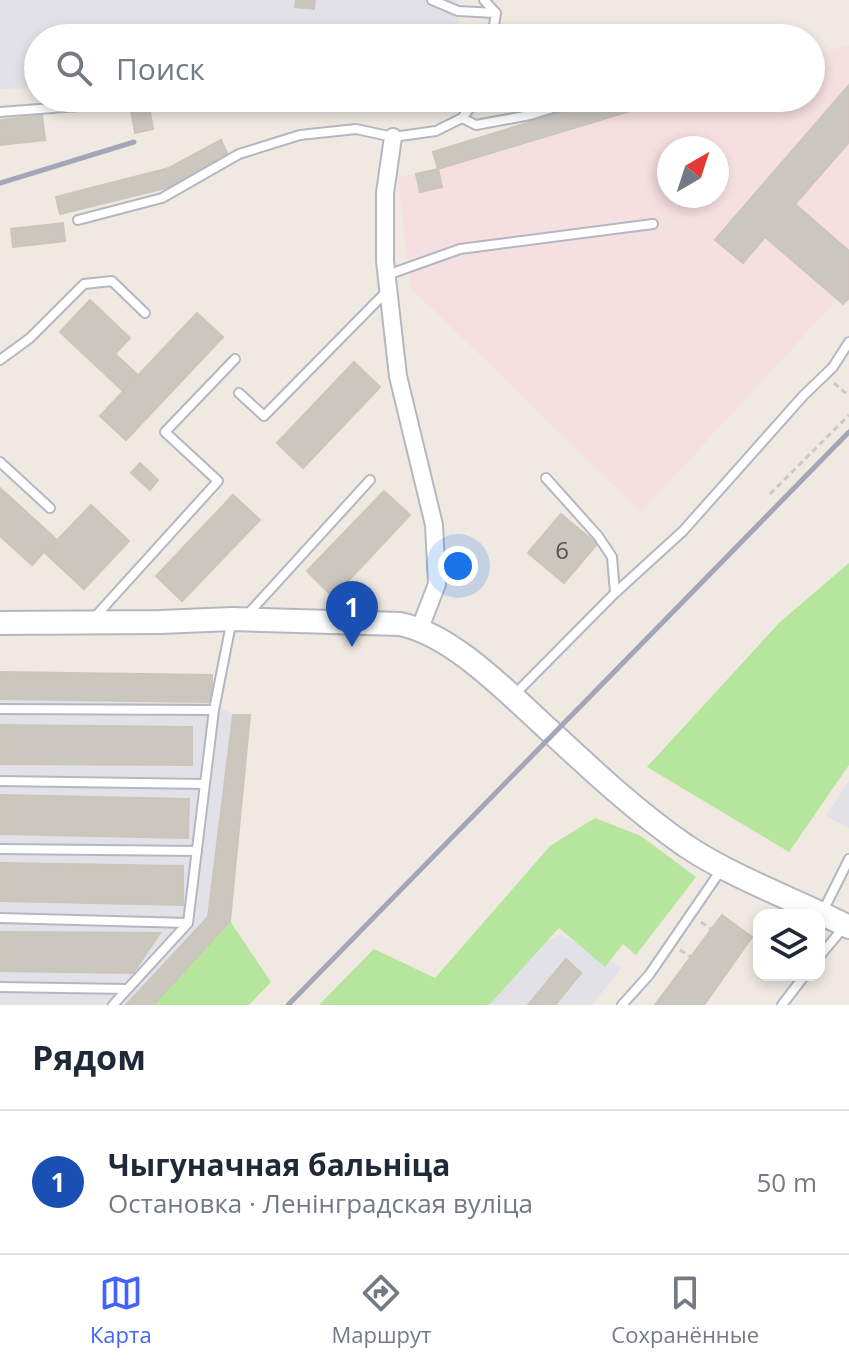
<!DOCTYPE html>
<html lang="ru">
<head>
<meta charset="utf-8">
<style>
	body { margin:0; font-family:"Open Sans",sans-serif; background:#f2f2f3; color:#1f2937 }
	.controls { position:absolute; right:24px; bottom:24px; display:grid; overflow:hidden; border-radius:16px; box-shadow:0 4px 12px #0003 }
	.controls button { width:72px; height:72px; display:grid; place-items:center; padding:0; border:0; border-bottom:2px solid #e0e1e3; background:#fff; color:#1f2937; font:40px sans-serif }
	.compass { position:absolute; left:657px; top:136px; width:72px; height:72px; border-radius:50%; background:#fff; box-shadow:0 4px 12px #0003; rotate:39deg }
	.you { position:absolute; left:458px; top:566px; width:28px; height:28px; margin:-20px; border:6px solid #fff; border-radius:50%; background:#1a73e8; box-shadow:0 0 0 12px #1a73e833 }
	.badge { display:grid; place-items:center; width:52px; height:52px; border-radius:50%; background:#4264fb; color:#fff; font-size:26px; font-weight:700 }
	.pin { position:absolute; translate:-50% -66px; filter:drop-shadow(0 2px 4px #0008) }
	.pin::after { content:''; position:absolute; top:42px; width:28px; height:24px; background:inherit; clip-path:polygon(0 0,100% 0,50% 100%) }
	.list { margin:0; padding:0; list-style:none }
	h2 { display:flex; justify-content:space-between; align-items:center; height:104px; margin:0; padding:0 32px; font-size:34px }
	h2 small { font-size:26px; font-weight:400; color:#747a83 }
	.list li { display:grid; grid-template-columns:52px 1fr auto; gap:24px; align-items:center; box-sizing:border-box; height:144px; padding:0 32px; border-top:2px solid #e0e1e3 }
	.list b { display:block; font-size:30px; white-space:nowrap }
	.list p { margin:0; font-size:26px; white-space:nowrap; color:#747a83 }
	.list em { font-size:26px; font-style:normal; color:#747a83 }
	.icon { flex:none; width:44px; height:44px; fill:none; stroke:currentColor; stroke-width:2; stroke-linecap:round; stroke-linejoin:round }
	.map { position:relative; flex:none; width:849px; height:1005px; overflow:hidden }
	.search { position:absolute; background:#fff; box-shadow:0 4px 12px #0003; left:24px; right:24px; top:24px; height:88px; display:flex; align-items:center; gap:20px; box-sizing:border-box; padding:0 28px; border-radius:44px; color:#747a83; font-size:30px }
	.sheet { height:248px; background:#fff }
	nav { display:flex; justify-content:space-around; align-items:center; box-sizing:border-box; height:112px; border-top:2px solid #e0e1e3; background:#fff; font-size:22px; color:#747a83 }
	nav a { display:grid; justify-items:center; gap:4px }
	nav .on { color:#4264fb }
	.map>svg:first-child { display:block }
	.industrial { fill:#e3e1e8 }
	.medical { fill:#f5dfe0; fill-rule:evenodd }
	.green { fill:#b6e59e }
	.building { fill:#cbc7bf; stroke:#cbc5ba; stroke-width:2 }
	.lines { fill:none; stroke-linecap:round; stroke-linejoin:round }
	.lane-casing { stroke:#b4b7c1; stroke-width:12 }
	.street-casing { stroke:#b4b7c1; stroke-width:20 }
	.secondary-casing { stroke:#b4b7c1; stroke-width:26 }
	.path { stroke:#c9c9c9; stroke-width:3; stroke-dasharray:6 4; stroke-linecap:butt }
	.lane { stroke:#fff; stroke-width:8 }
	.street { stroke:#fff; stroke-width:16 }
	.secondary { stroke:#fff; stroke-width:22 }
	.rail { stroke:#a3a6b8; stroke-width:5 }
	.labels { text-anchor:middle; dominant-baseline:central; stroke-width:6; stroke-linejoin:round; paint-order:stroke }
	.number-label { font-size:24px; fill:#555452 }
</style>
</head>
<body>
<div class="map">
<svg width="849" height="1005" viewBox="0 0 849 1005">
	<rect width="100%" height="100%" fill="#efe9e1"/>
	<!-- industrial -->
	<path class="industrial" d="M 0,0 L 457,0 L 459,33 L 458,38 L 38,38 L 38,88 L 0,89 Z
		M 0,672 L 212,675 L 212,702 L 233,715 L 250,715 L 230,921 L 153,1005 L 0,1005 Z
		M 849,781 L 849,828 L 826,816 Z
		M 560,934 L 622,967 L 592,1005 L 444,1005 Z"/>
	<!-- medical -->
	<path class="medical" d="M 849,45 L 849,298 L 843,304 L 837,300 L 641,512 L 410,287 L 398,177 L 438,169 L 673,98 L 811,98 L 811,56 ZM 669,148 L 717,148 L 717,196 L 669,196 Z"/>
	<!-- green -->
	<path class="green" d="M 849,563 L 849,765 L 789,852 L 647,767 L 780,622 Z
		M 595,818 L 641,836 L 696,877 L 636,955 L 623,944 L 605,967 L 559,928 L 489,1005 L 319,1005 L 374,949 L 435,978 L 550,846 Z
		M 230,921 L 271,982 L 249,1005 L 153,1005 Z"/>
	<!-- building -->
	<path class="building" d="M 296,0 L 315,0 L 314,9 L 295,7 Z
		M 849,85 L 849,142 L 795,204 L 849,251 L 849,298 L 843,304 L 765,237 L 743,263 L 715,240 Z
		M 608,98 L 673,98 L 438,169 L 433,152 Z
		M 149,107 L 153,129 L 135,133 L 131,110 Z
		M 42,115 L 45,140 L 0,145 L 0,120 Z
		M 221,140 L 228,155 L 174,186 L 60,214 L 56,197 L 169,168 Z
		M 438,169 L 442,187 L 420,192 L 416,174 Z
		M 63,223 L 65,241 L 13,247 L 11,229 Z
		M 90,300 L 130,338 L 115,354 L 138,375 L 123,391 L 60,332 Z
		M 197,313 L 223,337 L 126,440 L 100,416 Z
		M 354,362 L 380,387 L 303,468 L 277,443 Z
		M 140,463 L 158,480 L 150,490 L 131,473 Z
		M 0,488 L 56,539 L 32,565 L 0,536 Z
		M 384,491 L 410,515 L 333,597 L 307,571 Z
		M 233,495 L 260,520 L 182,601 L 156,576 Z
		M 91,505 L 129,541 L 84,589 L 45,553 Z
		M 561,514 L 597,544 L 564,583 L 528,553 Z
		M 0,672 L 212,675 L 212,702 L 0,699 Z
		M 233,715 L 250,715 L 230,921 L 153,1005 L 126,1005 L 208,917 Z
		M 0,725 L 192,727 L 192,765 L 0,764 Z
		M 0,795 L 189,799 L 188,838 L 0,834 Z
		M 0,863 L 183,866 L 183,905 L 0,901 Z
		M 722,915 L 752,937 L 704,1005 L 655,1005 Z
		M 0,932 L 160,933 L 133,973 L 0,971 Z
		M 566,959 L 581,973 L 555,1005 L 528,1005 Z"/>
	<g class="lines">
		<!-- lane casing -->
		<g class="lane-casing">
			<path id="lane" d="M 432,0 L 458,11 L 496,13
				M 484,0 L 496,13 L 492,38
				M 0,112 L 182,98
				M 462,118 L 476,125 L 530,115 L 585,98
				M 78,220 L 162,198 L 239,154 L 300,135 L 356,129 L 393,137 L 436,131 L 462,118 L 478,98
				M 387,275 L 460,249 L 653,224
				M 0,360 L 30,338 L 84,284 L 112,281 L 145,313
				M 239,393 L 264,416 L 388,290
				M 0,462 L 50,508
				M 615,593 L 683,531 L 803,396 L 833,367 L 849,342
				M 247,615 L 370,480
				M 93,619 L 218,481 L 165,432 L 235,359
				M 513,696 L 615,593 L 612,557 L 598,536 L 546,478
				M 0,709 L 214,710
				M 0,781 L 205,784
				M 0,849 L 197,851
				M 822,913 L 849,859
				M 0,918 L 188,923
				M 819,957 L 844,927
				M 0,987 L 127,989
				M 113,1005 L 188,923 L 214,710 L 232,619
				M 622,1005 L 649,975 L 721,870
				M 782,1005 L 805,975"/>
		</g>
		<!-- street casing -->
		<g class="street-casing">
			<path id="street" d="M 393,137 L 385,193 L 385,261 L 398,376 L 434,525 L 437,584 L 420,628"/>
		</g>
		<!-- secondary casing -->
		<g class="secondary-casing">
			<path id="secondary" d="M 0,623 L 160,622 L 232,619 L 400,624 C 454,635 510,695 551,732 C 594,772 637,812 686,846 C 736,879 796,900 849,927"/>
		</g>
		<!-- path -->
		<path class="path" d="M 834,383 L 849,396
			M 770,494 L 849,415
			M 701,922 L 711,929
			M 680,950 L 691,957"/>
		<!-- lane -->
		<use href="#lane" class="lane"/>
		<!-- street -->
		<use href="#street" class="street"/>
		<!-- secondary -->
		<use href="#secondary" class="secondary"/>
		<!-- rail -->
		<path class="rail" d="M 0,183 L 134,142
			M 288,1005 L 849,432"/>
	</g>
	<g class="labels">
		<!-- number labels -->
		<g class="number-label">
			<text x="562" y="549">6</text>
		</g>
	</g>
</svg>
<div class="controls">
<button><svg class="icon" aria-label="layers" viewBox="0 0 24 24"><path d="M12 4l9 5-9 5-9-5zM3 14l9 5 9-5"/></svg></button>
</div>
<svg class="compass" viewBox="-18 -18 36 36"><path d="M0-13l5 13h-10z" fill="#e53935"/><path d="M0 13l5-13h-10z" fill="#747a83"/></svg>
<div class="you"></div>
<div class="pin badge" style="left:352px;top:647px;background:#1a4fb4">1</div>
<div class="search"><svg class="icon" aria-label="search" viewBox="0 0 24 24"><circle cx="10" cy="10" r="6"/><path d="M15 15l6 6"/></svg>Поиск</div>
</div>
<section class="sheet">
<h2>Рядом<small></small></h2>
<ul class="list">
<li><span class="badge" style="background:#1a4fb4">1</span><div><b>Чыгуначная бальніца</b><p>Остановка · Ленінградская вуліца</p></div><em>50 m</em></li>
</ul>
</section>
<nav>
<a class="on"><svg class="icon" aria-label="map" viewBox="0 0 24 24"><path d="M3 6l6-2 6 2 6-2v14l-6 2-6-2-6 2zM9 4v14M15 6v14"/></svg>Карта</a>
<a><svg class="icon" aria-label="directions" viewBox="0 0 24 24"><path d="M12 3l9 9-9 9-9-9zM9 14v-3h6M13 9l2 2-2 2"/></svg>Маршрут</a>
<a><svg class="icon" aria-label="saved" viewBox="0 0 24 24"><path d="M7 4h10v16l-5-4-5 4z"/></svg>Сохранённые</a>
</nav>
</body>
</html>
